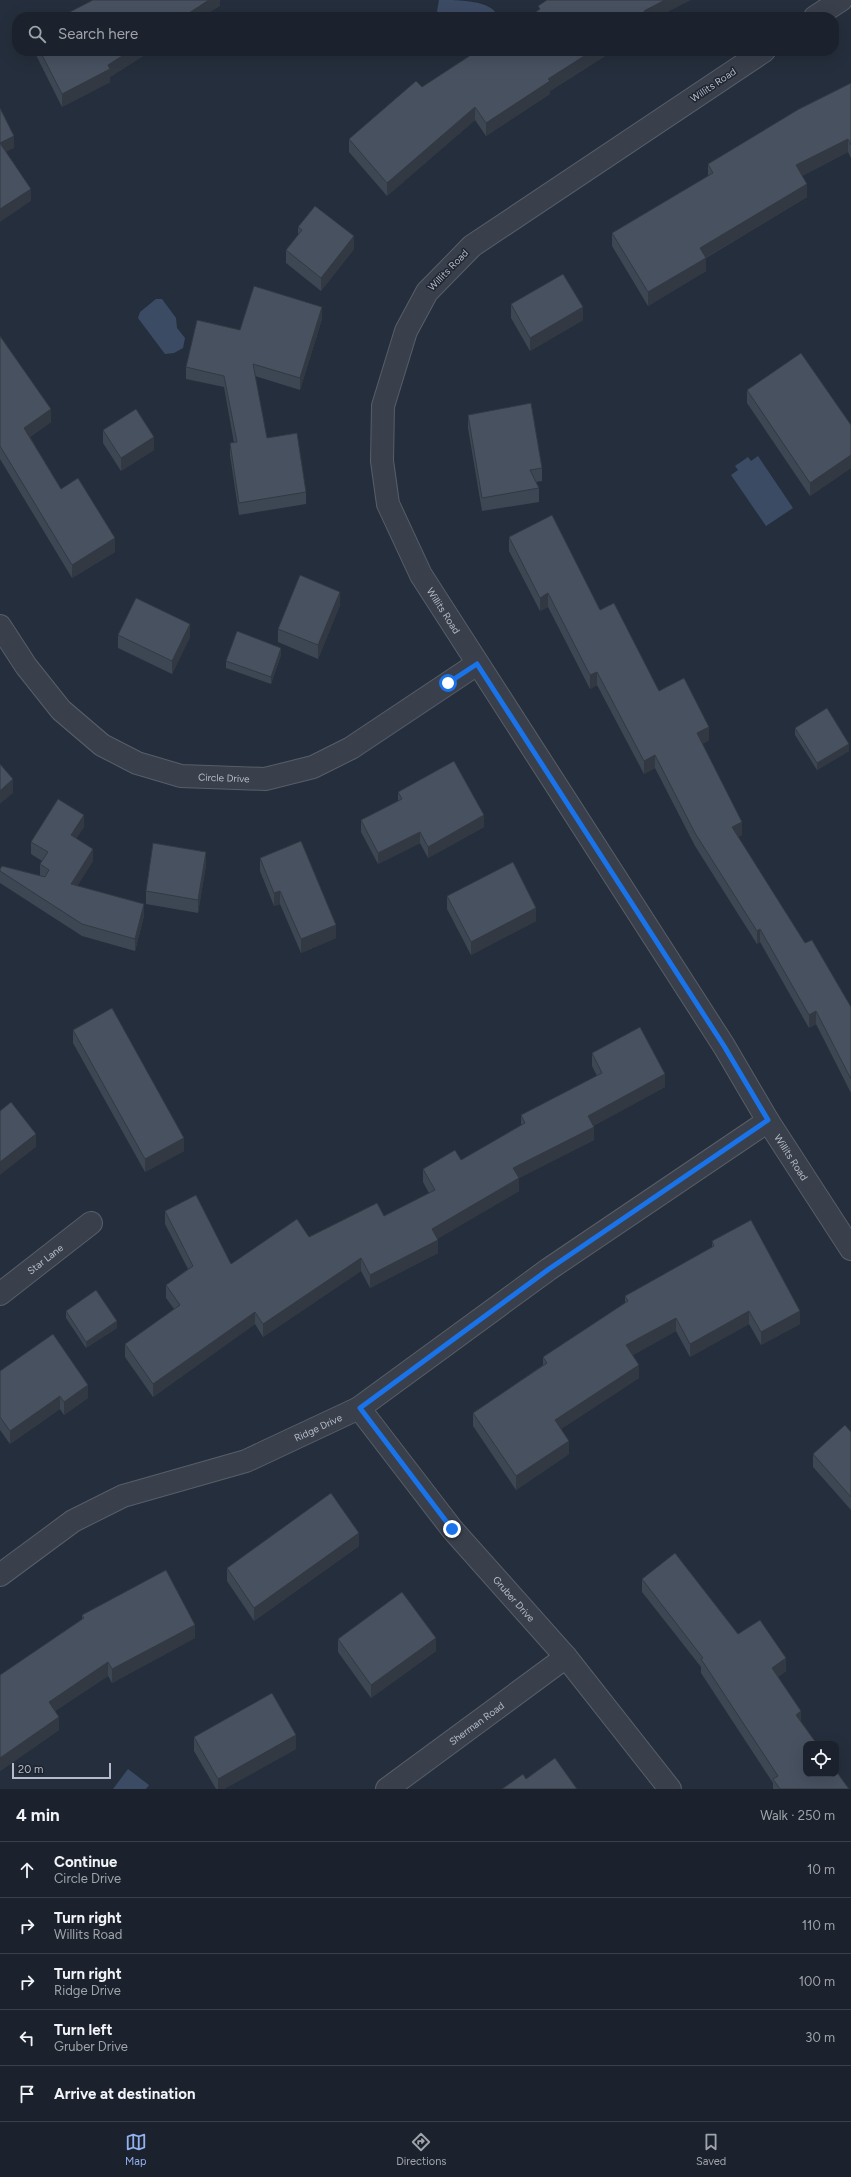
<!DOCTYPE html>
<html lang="en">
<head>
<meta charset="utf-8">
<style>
	body { margin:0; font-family:Figtree,sans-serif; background:#292f39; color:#f1f3f6 }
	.controls { position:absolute; right:12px; bottom:12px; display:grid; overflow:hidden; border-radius:8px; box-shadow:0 4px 16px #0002 }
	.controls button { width:36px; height:36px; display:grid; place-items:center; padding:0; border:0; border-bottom:1px solid #3a3f49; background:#1c222d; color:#f1f3f6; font:20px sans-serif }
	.scale { position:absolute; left:12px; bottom:10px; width:99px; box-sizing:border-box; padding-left:4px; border:2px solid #b5bbc8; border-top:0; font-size:11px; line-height:14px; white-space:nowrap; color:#b5bbc8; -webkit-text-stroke:3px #1e2531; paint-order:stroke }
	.stop { position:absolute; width:12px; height:12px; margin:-9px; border:3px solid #1a73e8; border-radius:50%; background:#fff }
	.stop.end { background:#1a73e8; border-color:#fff; box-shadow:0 1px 4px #0008 }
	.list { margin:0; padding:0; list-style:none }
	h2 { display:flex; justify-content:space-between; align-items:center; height:52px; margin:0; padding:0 16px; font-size:17px }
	h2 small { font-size:13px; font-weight:400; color:#a0a4aa }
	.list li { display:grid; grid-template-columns:26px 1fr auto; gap:12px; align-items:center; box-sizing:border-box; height:56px; padding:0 16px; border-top:1px solid #3a3f49 }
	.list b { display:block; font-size:15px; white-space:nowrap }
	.list p { margin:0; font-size:13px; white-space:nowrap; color:#a0a4aa }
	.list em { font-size:13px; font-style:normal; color:#a0a4aa }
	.icon { flex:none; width:22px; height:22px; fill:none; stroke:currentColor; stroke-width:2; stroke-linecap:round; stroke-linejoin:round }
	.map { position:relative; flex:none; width:851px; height:1789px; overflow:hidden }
	.search { position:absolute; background:#1c222d; box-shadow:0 4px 16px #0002; left:12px; right:12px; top:12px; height:44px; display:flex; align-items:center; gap:10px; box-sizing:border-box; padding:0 14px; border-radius:16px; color:#a0a4aa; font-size:15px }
	.sheet { height:332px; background:#1c222d }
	nav { display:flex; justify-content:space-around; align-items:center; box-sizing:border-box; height:56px; border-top:1px solid #3a3f49; background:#1c222d; font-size:11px; color:#a0a4aa }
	nav a { display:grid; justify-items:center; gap:2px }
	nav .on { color:#91b1f1 }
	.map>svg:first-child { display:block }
	.water { fill:#3c4b64 }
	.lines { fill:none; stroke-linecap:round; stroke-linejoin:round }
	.minor-casing { stroke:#575e6a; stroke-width:24 }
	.minor { stroke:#39404c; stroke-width:22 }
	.wall { fill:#3d4653 }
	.shaded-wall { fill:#323943 }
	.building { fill:#475160; stroke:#323943 }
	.route { stroke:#1a73e8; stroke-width:5 }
	.labels { text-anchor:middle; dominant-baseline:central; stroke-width:3; stroke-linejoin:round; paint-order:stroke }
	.street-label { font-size:10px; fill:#b5bbc8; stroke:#1e2531 }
</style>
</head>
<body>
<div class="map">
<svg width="851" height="1789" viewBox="0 0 851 1789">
	<rect width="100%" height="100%" fill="#252e3c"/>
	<!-- water -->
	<path class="water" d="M 439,0 C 459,0 493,0 498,17 L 440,17 L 437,11 Z
		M 156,299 L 162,299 L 176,318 L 177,328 L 185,338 L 183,348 L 174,353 L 165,354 L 138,318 L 140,312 Z
		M 758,456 L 793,508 L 766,526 L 731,475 L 738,470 L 735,466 L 748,457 L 751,461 Z
		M 128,1769 L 149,1785 L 146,1789 L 113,1789 Z"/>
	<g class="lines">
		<!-- minor casing -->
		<g class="minor-casing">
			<g id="minor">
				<path d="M 815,17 L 841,0"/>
				<path id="s1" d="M 764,51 L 472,246 L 427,292 L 406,331 L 383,406 L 382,461 L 388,504 L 421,575 L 724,1046 L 768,1121 L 851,1249"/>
				<path id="s2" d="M 0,626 L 26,666 L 61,710 L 102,745 L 137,763 L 181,776 L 265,779 L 313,767 L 351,748 L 477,664"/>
				<path id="s3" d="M 0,1294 L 91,1223"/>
				<path id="s4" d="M 359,1408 L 452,1529 L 566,1657 L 670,1789"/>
				<path id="s5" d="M 0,1575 L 73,1521 L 123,1496 L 246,1461 L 359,1408 L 549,1269 L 768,1121"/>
				<path id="s6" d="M 387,1789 L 566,1657"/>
			</g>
		</g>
		<!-- minor -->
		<use href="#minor" class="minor"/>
	</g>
	<!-- wall -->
	<path class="wall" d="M 34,51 L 151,51 L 110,77 L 110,82 L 62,107 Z
		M 477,51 L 613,51 L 550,91 L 550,94 L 486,136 L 475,120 L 387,196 L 349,152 L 349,139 L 422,87 Z
		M 851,83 L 851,158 L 848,152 L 802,176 L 807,197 L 706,258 L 706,271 L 648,306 L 612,246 L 612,233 L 708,176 L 708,164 Z
		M 298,227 L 354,249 L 321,291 L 286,263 L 286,250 L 298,235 Z
		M 511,304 L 583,320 L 530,351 L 511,318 Z
		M 322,319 L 300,390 L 255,376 L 267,438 L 306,492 L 306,504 L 239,515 L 230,455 L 230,443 L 234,443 L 224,387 L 186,379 L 186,367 L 240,330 Z
		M 0,336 L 51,422 L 30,437 L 61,489 L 115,552 L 72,578 L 0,459 Z
		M 747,390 L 851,425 L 851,468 L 810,496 L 747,403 Z
		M 468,415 L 542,468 L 542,481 L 536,482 L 539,488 L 539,502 L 482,511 L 468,428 Z
		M 103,430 L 154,450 L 121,471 L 103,443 Z
		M 509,537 L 600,610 L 659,691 L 709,740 L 702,744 L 742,835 L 738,837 L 805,943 L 851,1007 L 851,1093 L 816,1024 L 809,1028 L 760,942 L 757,944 L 695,846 L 655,768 L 644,774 L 597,685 L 590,689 L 548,607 L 540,611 L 509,551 Z
		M 340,605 L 318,659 L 278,642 L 278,629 Z
		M 118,635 L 190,637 L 172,674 L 118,648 Z
		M 281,655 L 271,684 L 226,668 L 226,661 Z
		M 795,728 L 849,751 L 817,770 L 795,735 Z
		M 398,792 L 484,827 L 428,858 L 420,843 L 378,864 L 361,832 L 361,820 L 398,801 Z
		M 84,827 L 76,838 L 93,861 L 77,886 L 144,916 L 135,951 L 82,936 L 0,883 L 0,869 L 40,876 L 40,864 L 42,861 L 31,854 L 31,842 Z
		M 260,858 L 336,938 L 301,953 L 280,904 L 274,906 L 260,871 Z
		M 206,865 L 198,913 L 146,904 L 146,891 Z
		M 447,896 L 536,921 L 471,955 L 447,909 Z
		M 73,1030 L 184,1151 L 145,1172 L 73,1043 Z
		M 592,1053 L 665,1087 L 593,1126 L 594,1140 L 519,1178 L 519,1191 L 437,1239 L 438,1253 L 370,1288 L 361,1271 L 263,1337 L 255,1324 L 153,1397 L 125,1357 L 125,1344 L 174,1309 L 166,1298 L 166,1285 L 188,1269 L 165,1224 L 165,1211 L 231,1264 L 309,1237 L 384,1216 L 429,1193 L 423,1182 L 423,1169 L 461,1160 L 521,1125 L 521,1115 L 597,1076 L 592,1066 Z
		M 712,1241 L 800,1324 L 761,1345 L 749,1324 L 690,1357 L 676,1331 L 633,1355 L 639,1378 L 561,1429 L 569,1454 L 516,1490 L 473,1426 L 473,1413 L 543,1365 L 543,1357 L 625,1303 L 625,1296 L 712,1248 Z
		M 66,1311 L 117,1328 L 86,1348 L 66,1318 Z
		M 0,1371 L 88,1398 L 64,1415 L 60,1409 L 10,1444 L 0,1430 Z
		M 851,1432 L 851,1510 L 813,1467 L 813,1454 Z
		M 359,1546 L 254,1621 L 227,1581 L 227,1568 Z
		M 642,1579 L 738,1634 L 786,1671 L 778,1677 L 801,1722 L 849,1789 L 773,1789 L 773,1783 L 701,1673 L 701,1667 L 642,1592 Z
		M 82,1615 L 195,1638 L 112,1683 L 108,1676 L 55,1711 L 59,1730 L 0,1771 L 0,1675 L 82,1619 Z
		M 338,1639 L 436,1651 L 371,1698 L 338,1652 Z
		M 194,1737 L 296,1749 L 224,1789 L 216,1789 L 194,1751 Z"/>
	<!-- shaded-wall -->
	<path class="shaded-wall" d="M 209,0 L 220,0 L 220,6 L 203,17 L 183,17 Z
		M 665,0 L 691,0 L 658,17 L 644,17 L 644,11 Z
		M 130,51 L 151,51 L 110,77 L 110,82 L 62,107 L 62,94 Z
		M 592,51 L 613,51 L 550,91 L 550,94 L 486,136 L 486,123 L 548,79 Z
		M 475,107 L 475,120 L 387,196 L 387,183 Z
		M 14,136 L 14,148 L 0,155 L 0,143 Z
		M 848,139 L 848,152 L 796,179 L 796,165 Z
		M 807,184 L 807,197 L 700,261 L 700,248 Z
		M 31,189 L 31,201 L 0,222 L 0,209 Z
		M 354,236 L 354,249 L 321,291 L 321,278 Z
		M 706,258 L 706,271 L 648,306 L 648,292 Z
		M 322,307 L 322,319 L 300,390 L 300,378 Z
		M 583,307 L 583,320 L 530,351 L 530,338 Z
		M 51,409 L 51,422 L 24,441 L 24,428 Z
		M 154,437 L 154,450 L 121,471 L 121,458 Z
		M 851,455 L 851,468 L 810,496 L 810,483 Z
		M 115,538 L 115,552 L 72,578 L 72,565 Z
		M 340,592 L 340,605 L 318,659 L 318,645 Z
		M 548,593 L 548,607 L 540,611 L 540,598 Z
		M 190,624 L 190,637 L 172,674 L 172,661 Z
		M 281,648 L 281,655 L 271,684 L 271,677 Z
		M 597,672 L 597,685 L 590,689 L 590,675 Z
		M 709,727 L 709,740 L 697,746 L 697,733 Z
		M 849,744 L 849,751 L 817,770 L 817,763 Z
		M 655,755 L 655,768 L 644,774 L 644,761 Z
		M 13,779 L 13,793 L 0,804 L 0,791 Z
		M 84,815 L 84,827 L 71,847 L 71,835 Z
		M 484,815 L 484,827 L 428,858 L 428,847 Z
		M 742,822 L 742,835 L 732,841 L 732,827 Z
		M 420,832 L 420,843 L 378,864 L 378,853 Z
		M 93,849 L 93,861 L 71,896 L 71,884 Z
		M 206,852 L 206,865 L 198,913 L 198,900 Z
		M 280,891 L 280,904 L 274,906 L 274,893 Z
		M 144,904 L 144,916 L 135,951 L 135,939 Z
		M 536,908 L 536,921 L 471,955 L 471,942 Z
		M 336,925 L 336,938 L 301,953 L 301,939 Z
		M 760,929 L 760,942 L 757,944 L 757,931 Z
		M 816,1011 L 816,1024 L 809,1028 L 809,1015 Z
		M 665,1074 L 665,1087 L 588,1129 L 588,1116 Z
		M 594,1127 L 594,1140 L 513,1181 L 513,1168 Z
		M 36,1134 L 36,1147 L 0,1175 L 0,1162 Z
		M 184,1138 L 184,1151 L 145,1172 L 145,1159 Z
		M 519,1178 L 519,1191 L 432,1242 L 432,1229 Z
		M 438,1240 L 438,1253 L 370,1288 L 370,1275 Z
		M 361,1258 L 361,1271 L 263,1337 L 263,1324 Z
		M 749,1311 L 749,1324 L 690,1357 L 690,1344 Z
		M 800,1311 L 800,1324 L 761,1345 L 761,1332 Z
		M 255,1312 L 255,1324 L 153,1397 L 153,1384 Z
		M 676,1318 L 676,1331 L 626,1359 L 626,1345 Z
		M 117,1321 L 117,1328 L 86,1348 L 86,1342 Z
		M 639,1365 L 639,1378 L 555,1433 L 555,1420 Z
		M 88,1385 L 88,1398 L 64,1415 L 64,1402 Z
		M 60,1396 L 60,1409 L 10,1444 L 10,1431 Z
		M 569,1441 L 569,1454 L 516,1490 L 516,1476 Z
		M 359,1533 L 359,1546 L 254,1621 L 254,1608 Z
		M 195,1625 L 195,1638 L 112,1683 L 112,1669 Z
		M 436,1638 L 436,1651 L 371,1698 L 371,1685 Z
		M 786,1658 L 786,1671 L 772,1681 L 772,1668 Z
		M 108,1662 L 108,1676 L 49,1715 L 49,1702 Z
		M 801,1711 L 801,1724 L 796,1715 Z
		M 59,1717 L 59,1730 L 0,1771 L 0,1758 Z
		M 296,1735 L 296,1749 L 224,1789 L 218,1789 L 218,1779 Z"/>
	<!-- building -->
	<path class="building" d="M 93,0 L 209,0 L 183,17 L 60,17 Z
		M 547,0 L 665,0 L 644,11 L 647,16 L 645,17 L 529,17 L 540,9 L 538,6 Z
		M 40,51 L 130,51 L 108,65 L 110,69 L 62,94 Z
		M 477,51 L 592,51 L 548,79 L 550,81 L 486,123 L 475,107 L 387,183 L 349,139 L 416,81 L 422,87 Z
		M 851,83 L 851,145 L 848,139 L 796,165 L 807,184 L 700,248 L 706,258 L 648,292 L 612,233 L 713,173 L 708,164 L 799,109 Z
		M 0,108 L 14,136 L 0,143 L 31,189 L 0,209 Z
		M 315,206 L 354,236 L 321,278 L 286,250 L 302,230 L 298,227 Z
		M 563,274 L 583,307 L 530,338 L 511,304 Z
		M 254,286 L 322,307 L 300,378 L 253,364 L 267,438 L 297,433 L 306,492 L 239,503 L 230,443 L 237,442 L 224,376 L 186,367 L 197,320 L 240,330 Z
		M 0,336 L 51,409 L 24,428 L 61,489 L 78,478 L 115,538 L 72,565 L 0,446 Z
		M 801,353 L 851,425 L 851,455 L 810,483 L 747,390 Z
		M 531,403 L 542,468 L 530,470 L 539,488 L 482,498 L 468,415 Z
		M 136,409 L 154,437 L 121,458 L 103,430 Z
		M 552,515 L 600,610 L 614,603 L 659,691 L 684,678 L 709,727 L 697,733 L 742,822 L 732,827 L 805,943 L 812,940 L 851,1007 L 851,1079 L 816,1011 L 809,1015 L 760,929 L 757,931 L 695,833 L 655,755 L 644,761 L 597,672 L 590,675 L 548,593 L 540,598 L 509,537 Z
		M 300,575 L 340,592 L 318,645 L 278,629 Z
		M 136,598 L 190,624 L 172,661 L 118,635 Z
		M 237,631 L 281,648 L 271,677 L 226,661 Z
		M 827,708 L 849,744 L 817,763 L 795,728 Z
		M 454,761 L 484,815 L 428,847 L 420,832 L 378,853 L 361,820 L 402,799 L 398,792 Z
		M 0,764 L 13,779 L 0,791 Z
		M 58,799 L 84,815 L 71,835 L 93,849 L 71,884 L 144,904 L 135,939 L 82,924 L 0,871 L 0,869 L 2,866 L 45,877 L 49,870 L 40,864 L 48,852 L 31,842 Z
		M 301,841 L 336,925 L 301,939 L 280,891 L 274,893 L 260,858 Z
		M 153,843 L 206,852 L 198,900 L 146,891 Z
		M 513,862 L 536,908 L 471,942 L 447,896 Z
		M 112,1008 L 184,1138 L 145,1159 L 73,1030 Z
		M 640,1027 L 665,1074 L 588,1116 L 594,1127 L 513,1168 L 519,1178 L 432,1229 L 438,1240 L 370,1275 L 361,1258 L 263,1324 L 255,1312 L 153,1384 L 125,1344 L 180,1305 L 166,1285 L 193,1266 L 165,1211 L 196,1195 L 231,1264 L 297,1219 L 309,1237 L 377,1203 L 384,1216 L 435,1190 L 423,1169 L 455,1150 L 461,1160 L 525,1123 L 521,1115 L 602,1073 L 592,1053 Z
		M 11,1102 L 36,1134 L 0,1162 L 0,1111 Z
		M 751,1220 L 800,1311 L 761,1332 L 749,1311 L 690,1344 L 676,1318 L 626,1345 L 639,1365 L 555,1420 L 569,1441 L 516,1476 L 473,1413 L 547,1363 L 543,1357 L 628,1301 L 625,1296 L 714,1246 L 712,1241 Z
		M 96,1290 L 117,1321 L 86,1342 L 66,1311 Z
		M 53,1334 L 88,1385 L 64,1402 L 60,1396 L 10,1431 L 0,1417 L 0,1371 Z
		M 845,1425 L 851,1432 L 851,1497 L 813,1454 Z
		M 331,1493 L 359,1533 L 254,1608 L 227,1568 Z
		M 675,1553 L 738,1634 L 760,1620 L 786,1658 L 772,1668 L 801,1711 L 796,1715 L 817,1744 L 806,1744 L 806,1774 L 836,1774 L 836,1771 L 849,1789 L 780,1789 L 773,1779 L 778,1776 L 701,1659 L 703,1658 L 642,1579 Z
		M 166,1570 L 195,1625 L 112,1669 L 108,1662 L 49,1702 L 59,1717 L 0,1758 L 0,1675 L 84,1618 L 82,1615 Z
		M 402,1592 L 436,1638 L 371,1685 L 338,1639 Z
		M 272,1693 L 296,1735 L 218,1779 L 194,1737 Z
		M 555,1758 L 577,1789 L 502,1789 L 523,1774 L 526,1779 Z"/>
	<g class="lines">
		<!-- route -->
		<path class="route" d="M 448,683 L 477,664 L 724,1046 L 768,1120 L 549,1269 L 360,1408 L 452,1529"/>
	</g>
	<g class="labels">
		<!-- street labels -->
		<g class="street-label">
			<text transform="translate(713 85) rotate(-34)">Willits Road</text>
			<text transform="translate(448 270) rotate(-46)">Willits Road</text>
			<text stroke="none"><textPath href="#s1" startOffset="757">Willits Road</textPath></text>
			<text stroke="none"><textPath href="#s2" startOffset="286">Circle Drive</textPath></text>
			<text stroke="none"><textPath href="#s1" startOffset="1405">Willits Road</textPath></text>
			<text stroke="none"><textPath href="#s3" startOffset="57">Star Lane</textPath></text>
			<text stroke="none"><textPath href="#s5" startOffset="354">Ridge Drive</textPath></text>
			<text stroke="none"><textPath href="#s4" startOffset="246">Gruber Drive</textPath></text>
			<text stroke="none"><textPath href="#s6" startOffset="111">Sherman Road</textPath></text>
		</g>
	</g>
</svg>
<div class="controls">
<button><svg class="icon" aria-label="locate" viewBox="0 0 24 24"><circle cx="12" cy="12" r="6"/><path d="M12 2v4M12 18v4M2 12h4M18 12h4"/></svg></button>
</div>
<div class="scale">20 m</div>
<div class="stop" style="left:448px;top:683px"></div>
<div class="stop end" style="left:452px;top:1529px"></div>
<div class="search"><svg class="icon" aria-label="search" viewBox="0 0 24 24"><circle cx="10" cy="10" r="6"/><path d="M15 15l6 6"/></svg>Search here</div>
</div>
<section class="sheet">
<h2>4 min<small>Walk · 250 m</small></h2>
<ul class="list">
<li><svg class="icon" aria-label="ahead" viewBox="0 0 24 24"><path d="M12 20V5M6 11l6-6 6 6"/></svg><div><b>Continue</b><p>Circle Drive</p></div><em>10 m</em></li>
<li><svg class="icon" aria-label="right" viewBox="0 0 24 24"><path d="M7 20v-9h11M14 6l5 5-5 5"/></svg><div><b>Turn right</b><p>Willits Road</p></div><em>110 m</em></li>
<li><svg class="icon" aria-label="right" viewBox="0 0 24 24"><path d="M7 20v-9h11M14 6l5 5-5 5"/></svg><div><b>Turn right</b><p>Ridge Drive</p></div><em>100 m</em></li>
<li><svg class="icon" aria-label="left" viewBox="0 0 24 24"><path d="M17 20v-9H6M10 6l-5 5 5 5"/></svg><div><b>Turn left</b><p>Gruber Drive</p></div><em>30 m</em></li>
<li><svg class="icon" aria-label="arrive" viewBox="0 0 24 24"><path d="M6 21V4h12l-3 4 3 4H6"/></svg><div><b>Arrive at destination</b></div></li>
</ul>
</section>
<nav>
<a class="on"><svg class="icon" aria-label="map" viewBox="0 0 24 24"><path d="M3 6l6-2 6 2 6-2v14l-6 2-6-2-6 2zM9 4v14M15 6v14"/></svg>Map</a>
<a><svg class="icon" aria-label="directions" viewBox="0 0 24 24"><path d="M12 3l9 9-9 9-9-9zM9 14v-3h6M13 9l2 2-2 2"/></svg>Directions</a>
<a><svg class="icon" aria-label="saved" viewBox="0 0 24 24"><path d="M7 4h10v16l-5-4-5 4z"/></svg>Saved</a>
</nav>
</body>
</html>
